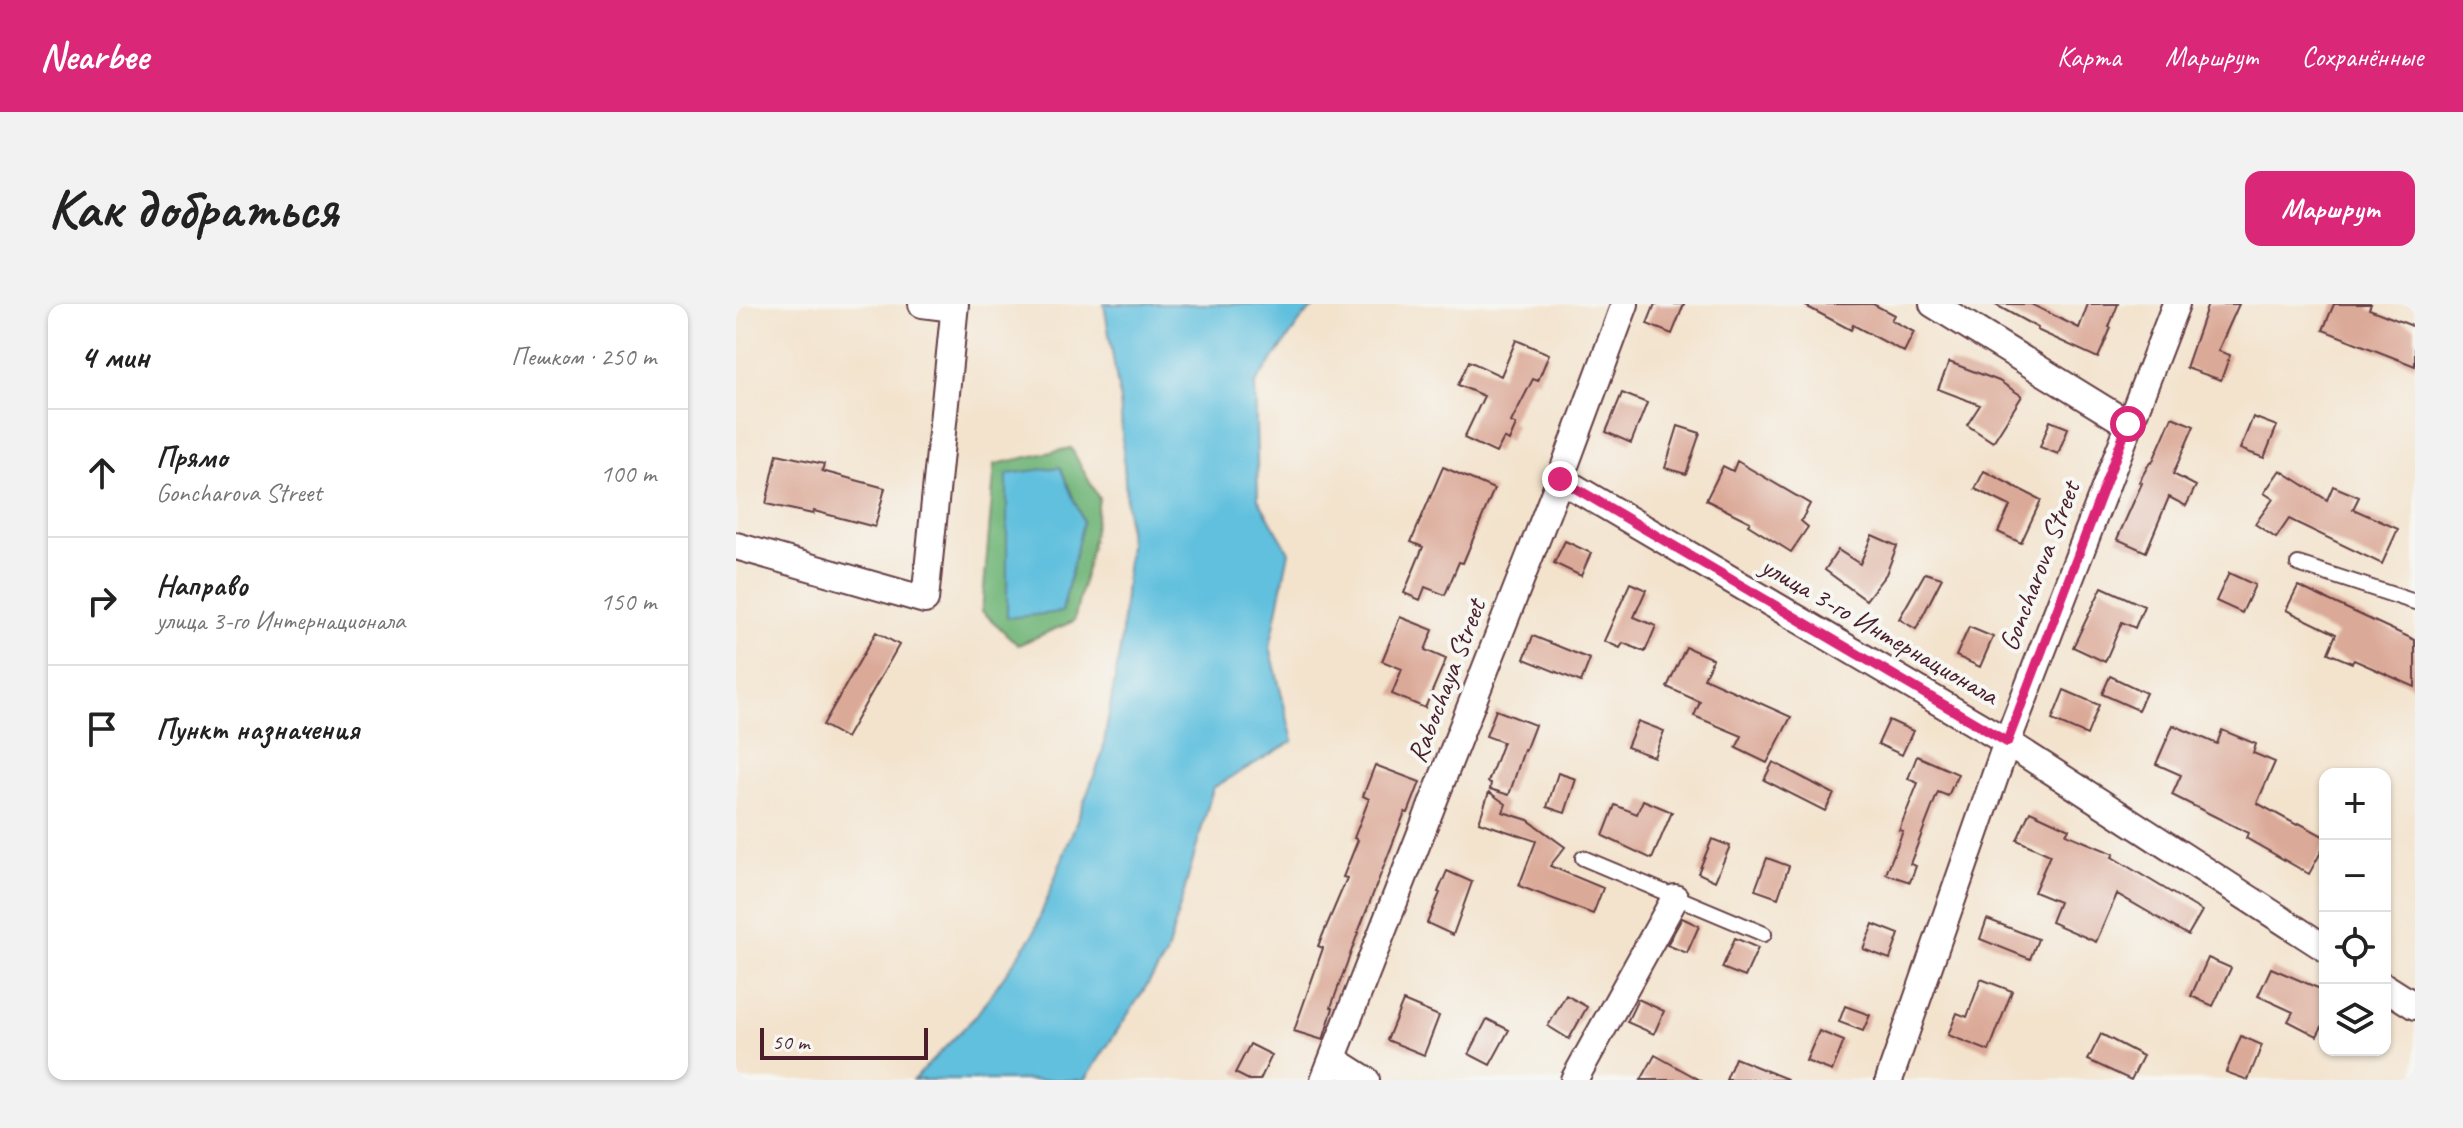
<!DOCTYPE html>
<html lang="ru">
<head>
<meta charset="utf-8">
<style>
	body { margin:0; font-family:Caveat,sans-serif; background:#f2f2f2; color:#222 }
	.controls { position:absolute; right:24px; bottom:24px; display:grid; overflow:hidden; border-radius:16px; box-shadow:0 2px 6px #0004 }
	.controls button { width:72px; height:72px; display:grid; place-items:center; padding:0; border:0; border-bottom:2px solid #e0e0e0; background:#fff; color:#222; font:40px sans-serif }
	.scale { position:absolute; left:24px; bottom:20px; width:168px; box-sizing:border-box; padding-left:8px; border:4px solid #4a1f2b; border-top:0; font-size:22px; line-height:28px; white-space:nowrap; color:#4a1f2b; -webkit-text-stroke:6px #f6f6f2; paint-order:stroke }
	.stop { position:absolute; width:24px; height:24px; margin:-18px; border:6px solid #db2777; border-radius:50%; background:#fff }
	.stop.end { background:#db2777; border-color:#fff; box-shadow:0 2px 8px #0008 }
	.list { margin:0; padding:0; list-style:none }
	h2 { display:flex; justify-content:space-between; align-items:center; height:104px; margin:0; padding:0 32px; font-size:34px }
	h2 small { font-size:26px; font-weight:400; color:#767676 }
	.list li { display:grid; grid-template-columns:52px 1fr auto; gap:24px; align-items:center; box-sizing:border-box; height:128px; padding:0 32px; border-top:2px solid #e0e0e0 }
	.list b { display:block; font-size:30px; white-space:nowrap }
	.list p { margin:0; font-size:26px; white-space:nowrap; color:#767676 }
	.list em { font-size:26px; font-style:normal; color:#767676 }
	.icon { flex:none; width:44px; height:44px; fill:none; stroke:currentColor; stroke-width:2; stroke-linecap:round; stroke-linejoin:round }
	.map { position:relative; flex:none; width:1679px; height:776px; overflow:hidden; border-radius:16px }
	header { display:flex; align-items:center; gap:48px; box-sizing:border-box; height:112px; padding:0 40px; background:#db2777; color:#fff }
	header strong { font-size:38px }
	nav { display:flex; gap:44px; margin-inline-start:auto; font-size:28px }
	.intro { display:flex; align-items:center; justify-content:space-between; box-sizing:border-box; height:192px; padding:0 48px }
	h1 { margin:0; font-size:56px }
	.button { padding:20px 36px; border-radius:16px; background:#db2777; color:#fff; font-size:28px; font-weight:700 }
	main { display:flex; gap:48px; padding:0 48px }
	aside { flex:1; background:#fff; border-radius:16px; box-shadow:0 2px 6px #0004 }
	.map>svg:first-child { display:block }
	.forest { fill:#72b679; stroke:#5e6a52; stroke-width:2 }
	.water { fill:#60c0de; stroke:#557084; stroke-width:2 }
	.building { fill:#dba997 }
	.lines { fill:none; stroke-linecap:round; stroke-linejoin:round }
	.service-casing { stroke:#633c43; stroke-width:18 }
	.minor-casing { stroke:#633c43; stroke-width:30 }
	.service { stroke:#fff; stroke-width:14 }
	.minor { stroke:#fff; stroke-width:26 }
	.route { stroke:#db2777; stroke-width:10 }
	.labels { text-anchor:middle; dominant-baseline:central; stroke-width:8; stroke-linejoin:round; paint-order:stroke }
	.street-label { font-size:28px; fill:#4a1f2b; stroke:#f6f6f2 }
</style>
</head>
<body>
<header>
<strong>Nearbee</strong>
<nav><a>Карта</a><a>Маршрут</a><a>Сохранённые</a></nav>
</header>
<div class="intro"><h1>Как добраться</h1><a class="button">Маршрут</a></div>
<main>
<aside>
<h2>4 мин<small>Пешком · 250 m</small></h2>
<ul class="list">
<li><svg class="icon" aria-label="ahead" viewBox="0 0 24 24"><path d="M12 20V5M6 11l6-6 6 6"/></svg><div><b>Прямо</b><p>Goncharova Street</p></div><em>100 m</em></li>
<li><svg class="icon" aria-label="right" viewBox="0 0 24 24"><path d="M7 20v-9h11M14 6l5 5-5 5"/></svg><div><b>Направо</b><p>улица 3-го Интернационала</p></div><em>150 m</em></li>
<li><svg class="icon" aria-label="arrive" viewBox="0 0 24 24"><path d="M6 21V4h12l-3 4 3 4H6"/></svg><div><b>Пункт назначения</b></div></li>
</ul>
</aside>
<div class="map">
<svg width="1679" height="776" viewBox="0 0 1679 776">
	<rect width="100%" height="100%" fill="#f6f6f2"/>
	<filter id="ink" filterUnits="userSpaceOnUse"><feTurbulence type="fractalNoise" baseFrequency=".0125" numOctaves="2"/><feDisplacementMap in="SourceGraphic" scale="16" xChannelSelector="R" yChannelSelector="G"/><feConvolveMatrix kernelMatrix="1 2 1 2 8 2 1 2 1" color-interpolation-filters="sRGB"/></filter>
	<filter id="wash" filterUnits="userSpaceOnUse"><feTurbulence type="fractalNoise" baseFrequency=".006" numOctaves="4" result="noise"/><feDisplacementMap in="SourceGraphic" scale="32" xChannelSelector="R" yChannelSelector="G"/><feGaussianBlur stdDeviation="1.8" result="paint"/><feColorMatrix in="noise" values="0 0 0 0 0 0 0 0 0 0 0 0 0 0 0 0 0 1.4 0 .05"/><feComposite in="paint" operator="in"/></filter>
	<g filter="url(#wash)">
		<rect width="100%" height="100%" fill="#f3e3cd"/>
		<!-- forest -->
		<path class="forest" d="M 335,144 L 363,195 L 355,245 L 338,317 L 282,341 L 246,307 L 259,160 Z"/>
		<!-- water -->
		<path class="water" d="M 368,0 L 582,0 L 568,12 L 519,80 L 522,195 L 553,248 L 534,343 L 557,437 L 477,484 L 430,652 L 349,776 L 177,776 L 239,713 L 297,631 L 366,451 L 385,340 L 393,240 L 384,96 Z
			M 324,163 L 347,217 L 326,308 L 271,314 L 271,170 Z"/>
		<g id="blocks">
			<!-- building -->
			<path class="building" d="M 919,0 L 948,0 L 936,30 L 911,20 Z
				M 1066,0 L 1137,0 L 1158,11 L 1155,16 L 1178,28 L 1168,48 L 1117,21 L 1115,26 Z
				M 1258,0 L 1295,0 L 1343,24 L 1352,0 L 1382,0 L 1373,23 L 1375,24 L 1362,54 L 1301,26 L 1302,24 Z
				M 1472,0 L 1503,0 L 1482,47 L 1494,51 L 1485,76 L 1450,64 Z
				M 1598,0 L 1635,0 L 1633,5 L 1679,23 L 1679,62 L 1587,26 Z
				M 780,36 L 813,50 L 802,77 L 797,75 L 775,118 L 780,121 L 773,137 L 768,134 L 760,149 L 728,134 L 748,92 L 722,81 L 733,57 L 765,72 Z
				M 1213,58 L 1263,77 L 1286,92 L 1257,138 L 1231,121 L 1244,101 L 1202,85 Z
				M 886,89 L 911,99 L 895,139 L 870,128 Z
				M 1436,113 L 1458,122 L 1437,170 L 1460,182 L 1450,202 L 1433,193 L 1410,248 L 1381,235 L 1406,179 L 1403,178 L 1414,158 L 1416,159 Z
				M 1517,113 L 1541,122 L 1528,154 L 1504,145 Z
				M 1314,117 L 1332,124 L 1322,150 L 1304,143 Z
				M 942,122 L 964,129 L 950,170 L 929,164 Z
				M 41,150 L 88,160 L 86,167 L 149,184 L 139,223 L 78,207 L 77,210 L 30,200 Z
				M 1001,157 L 1074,200 L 1065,217 L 1072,223 L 1055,248 L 1012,221 L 1014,218 L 970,196 L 987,162 L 997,167 Z
				M 707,163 L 758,185 L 727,259 L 723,258 L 709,291 L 689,283 L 684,296 L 668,289 L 687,243 L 675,238 Z
				M 1544,166 L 1591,196 L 1597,182 L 1623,193 L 1617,205 L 1662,225 L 1646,260 L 1553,215 L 1540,234 L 1519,220 L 1537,195 L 1528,189 Z
				M 1248,167 L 1305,196 L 1285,239 L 1262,228 L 1274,202 L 1239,185 Z
				M 1136,231 L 1161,242 L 1150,270 L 1130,296 L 1089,266 L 1102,246 L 1124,260 Z
				M 829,237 L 855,249 L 845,272 L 818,259 Z
				M 1189,269 L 1206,274 L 1180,325 L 1163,315 Z
				M 1493,269 L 1519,281 L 1506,309 L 1480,297 Z
				M 894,279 L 910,286 L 898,313 L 920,322 L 909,348 L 887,339 L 884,344 L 868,337 Z
				M 1562,282 L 1679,336 L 1679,383 L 1618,356 L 1616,359 L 1592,349 L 1600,330 L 1550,306 Z
				M 1366,283 L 1408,302 L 1399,324 L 1386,318 L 1369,358 L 1337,343 Z
				M 664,313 L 697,326 L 689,346 L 710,355 L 689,404 L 656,390 L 666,365 L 646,357 Z
				M 1233,323 L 1257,333 L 1244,363 L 1220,352 Z
				M 140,328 L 163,341 L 110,434 L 87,421 Z
				M 797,332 L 854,355 L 845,378 L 788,355 Z
				M 950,343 L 977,355 L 968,374 L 1055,413 L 1031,459 L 1000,444 L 1006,432 L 958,412 L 964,398 L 931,383 Z
				M 1374,372 L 1410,389 L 1402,406 L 1366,390 Z
				M 1328,386 L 1363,401 L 1351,431 L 1316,416 Z
				M 760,406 L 799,421 L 789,447 L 788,446 L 773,491 L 754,485 L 755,479 L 752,478 L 767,438 L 750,432 Z
				M 1153,416 L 1177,427 L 1166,451 L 1142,440 Z
				M 902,417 L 928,427 L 918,453 L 891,443 Z
				M 1437,421 L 1481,440 L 1486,426 L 1520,440 L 1517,449 L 1539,458 L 1521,499 L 1561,521 L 1563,519 L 1589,533 L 1589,541 L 1573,570 L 1510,534 L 1512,529 L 1436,491 L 1445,471 L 1420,460 Z
				M 1181,452 L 1222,470 L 1212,492 L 1202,488 L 1174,560 L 1180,562 L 1174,578 L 1150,570 L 1167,527 L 1163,526 L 1182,479 L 1172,475 Z
				M 1037,458 L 1098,490 L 1089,507 L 1028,476 Z
				M 639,461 L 684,478 L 672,509 L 669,508 L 623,626 L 595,703 L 597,704 L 587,736 L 558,727 L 587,644 L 582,642 L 611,574 L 607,573 L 622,536 L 618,534 L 633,495 L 627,492 Z
				M 822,469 L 840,475 L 829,509 L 811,503 Z
				M 753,488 L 770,500 L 767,508 L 792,516 L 829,543 L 814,562 L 867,584 L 857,610 L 783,582 L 800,537 L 743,518 Z
				M 907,496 L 936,508 L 916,555 L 867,532 L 879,501 L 901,510 Z
				M 1294,507 L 1333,525 L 1330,530 L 1378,550 L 1376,553 L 1466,607 L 1452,631 L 1381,590 L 1360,638 L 1315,618 L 1323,598 L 1298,588 L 1314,551 L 1281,536 Z
				M 976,535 L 994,542 L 979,577 L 962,569 Z
				M 1031,554 L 1053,562 L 1042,594 L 1019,586 Z
				M 711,567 L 736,578 L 717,631 L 691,619 L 704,589 L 702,588 Z
				M 946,614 L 963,622 L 951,649 L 931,641 Z
				M 1251,615 L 1302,635 L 1294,655 L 1244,635 Z
				M 1137,620 L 1163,630 L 1154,655 L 1127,645 Z
				M 999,634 L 1022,644 L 1009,673 L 986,664 Z
				M 1472,654 L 1495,664 L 1477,702 L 1455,692 Z
				M 1535,664 L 1589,687 L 1589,717 L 1581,732 L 1552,717 L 1557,708 L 1522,692 Z
				M 1245,675 L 1276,687 L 1253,747 L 1212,731 L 1221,709 L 1231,713 Z
				M 830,691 L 851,703 L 833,735 L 812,722 Z
				M 902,695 L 928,707 L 918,730 L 891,718 Z
				M 667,697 L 703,712 L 688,751 L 651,736 Z
				M 1109,702 L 1134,711 L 1127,727 L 1103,718 Z
				M 751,715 L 773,726 L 754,761 L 733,750 Z
				M 1083,727 L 1108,737 L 1096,767 L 1070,757 Z
				M 1365,730 L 1407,752 L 1395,776 L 1352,756 Z
				M 1505,732 L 1526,741 L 1512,776 L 1490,768 Z
				M 514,740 L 536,751 L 524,776 L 513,776 L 499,769 Z
				M 919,751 L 964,776 L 905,776 Z
				M 999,754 L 1051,775 L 1051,776 L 990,776 Z"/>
		</g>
	</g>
	<g filter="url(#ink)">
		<use href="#blocks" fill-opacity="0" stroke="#633c43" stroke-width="2"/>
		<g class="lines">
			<!-- service casing -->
			<g class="service-casing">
				<path id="service" d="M 1562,260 L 1679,298
					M 847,554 L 1028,630"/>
			</g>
			<!-- minor casing -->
			<g class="minor-casing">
				<path id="minor" d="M 186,0 L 218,4
					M 1197,0 L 1392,120
					M 824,175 L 1271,438 L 1589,644
					M 0,242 L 189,296 L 219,0
					M 1649,683 L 1679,702
					M 597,755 L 630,776
					M 588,776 L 824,175 L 889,0
					M 838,776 L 939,594
					M 1153,776 L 1271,438 L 1440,0"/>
			</g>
			<!-- service -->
			<use href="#service" class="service"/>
			<!-- minor -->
			<use href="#minor" class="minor"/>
		</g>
	</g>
	<g class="lines" filter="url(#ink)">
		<!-- route -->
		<path class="route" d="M 824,175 L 1271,438 L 1392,120"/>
	</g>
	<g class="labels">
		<!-- street labels -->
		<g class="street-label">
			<text transform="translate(1303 262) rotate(-69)">Goncharova Street</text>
			<text transform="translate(1144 326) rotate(30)">улица 3-го Интернационала</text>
			<text transform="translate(710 377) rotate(-69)">Rabochaya Street</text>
		</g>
	</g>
</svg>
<div class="controls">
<button>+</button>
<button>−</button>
<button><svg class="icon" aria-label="locate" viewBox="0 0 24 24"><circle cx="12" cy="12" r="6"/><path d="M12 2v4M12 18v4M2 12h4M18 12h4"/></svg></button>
<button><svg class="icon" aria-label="layers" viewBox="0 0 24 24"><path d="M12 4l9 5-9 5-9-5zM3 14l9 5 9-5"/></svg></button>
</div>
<div class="scale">50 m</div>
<div class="stop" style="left:1392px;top:120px"></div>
<div class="stop end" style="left:824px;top:175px"></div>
</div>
</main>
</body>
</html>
